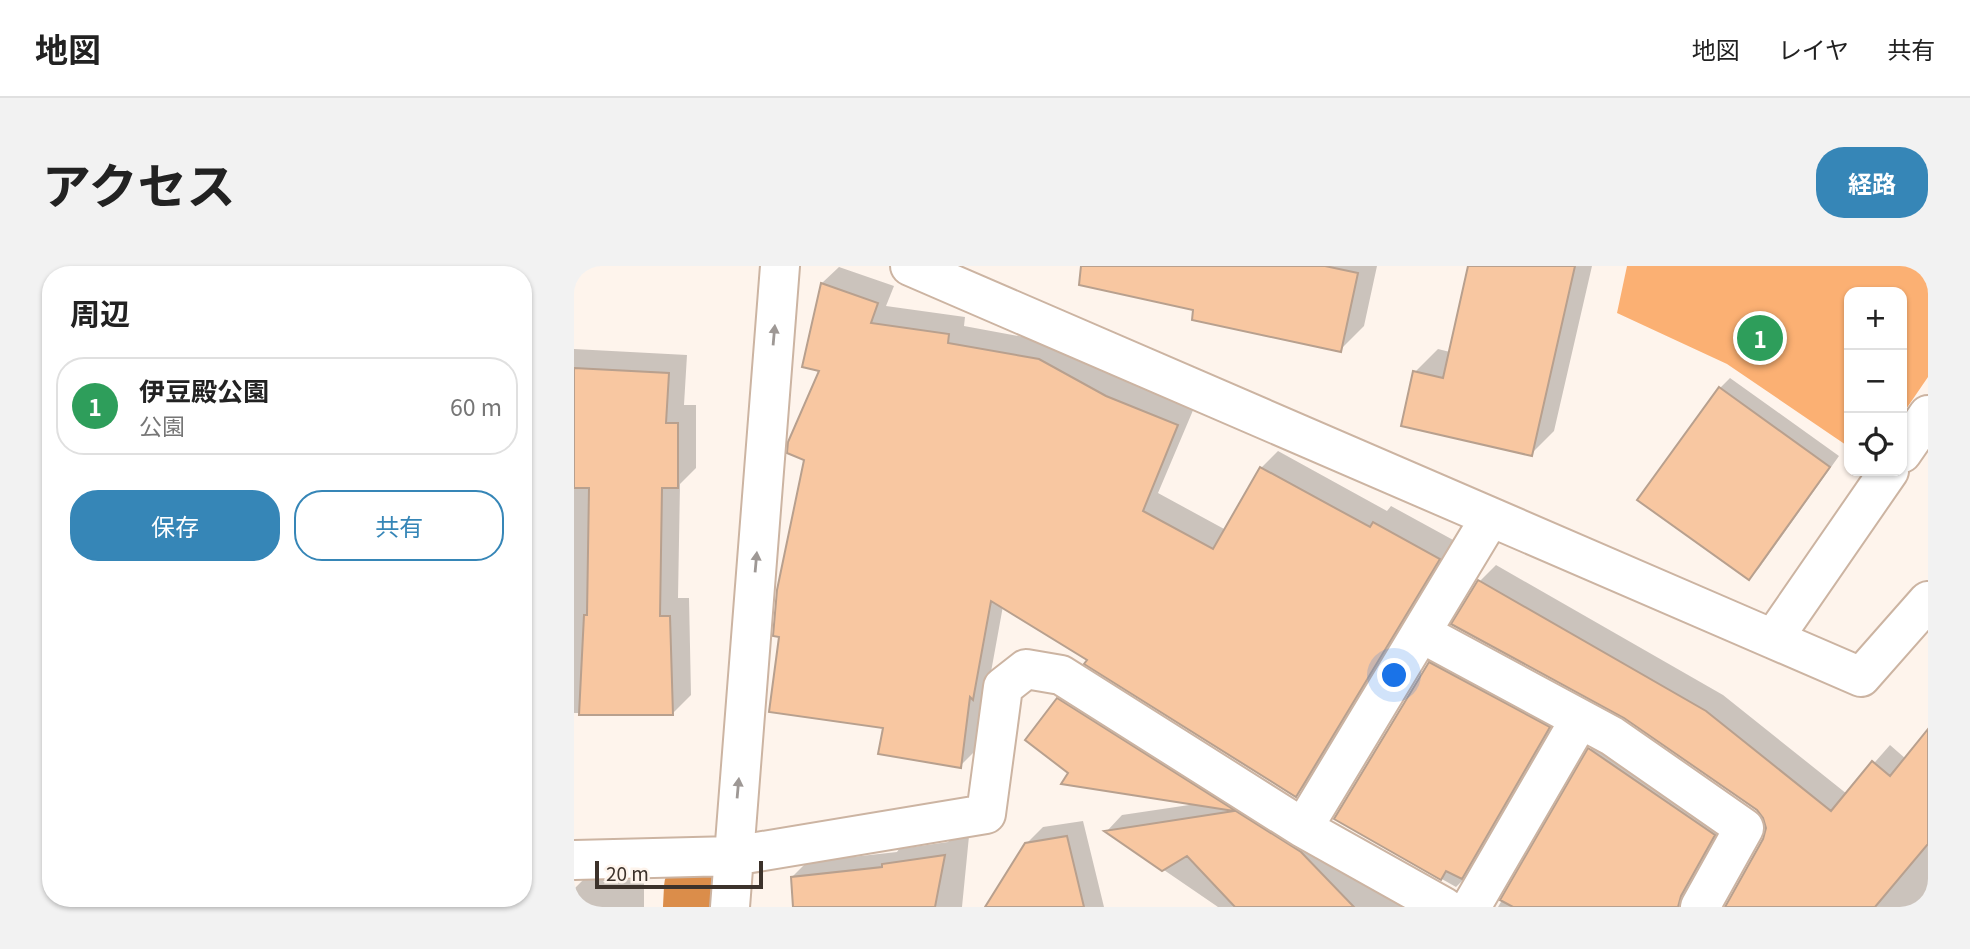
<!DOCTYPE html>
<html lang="ja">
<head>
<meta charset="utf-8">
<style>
	body { margin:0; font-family:Georgia,"Noto Sans JP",serif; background:#f2f2f2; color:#222 }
	.controls { position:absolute; right:21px; top:21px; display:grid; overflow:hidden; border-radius:14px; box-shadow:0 2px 5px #0004 }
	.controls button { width:63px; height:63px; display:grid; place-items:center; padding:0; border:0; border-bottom:2px solid #e0e0e0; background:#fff; color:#222; font:35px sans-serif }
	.scale { position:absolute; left:21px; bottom:18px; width:168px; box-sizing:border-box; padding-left:7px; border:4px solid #3c322b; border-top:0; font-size:19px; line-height:24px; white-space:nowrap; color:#3c322b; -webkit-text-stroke:5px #fef4ec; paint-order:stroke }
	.you { position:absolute; left:821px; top:410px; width:24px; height:24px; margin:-18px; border:5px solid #fff; border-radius:50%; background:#1a73e8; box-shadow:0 0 0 10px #1a73e833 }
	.badge { display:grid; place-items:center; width:46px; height:46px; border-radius:50%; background:#3686b7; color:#fff; font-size:23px; font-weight:700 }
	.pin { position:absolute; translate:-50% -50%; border:4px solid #fff; box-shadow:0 2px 7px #0006 }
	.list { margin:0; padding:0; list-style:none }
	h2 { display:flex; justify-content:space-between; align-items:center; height:91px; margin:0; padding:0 28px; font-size:30px }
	h2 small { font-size:23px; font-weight:400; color:#767676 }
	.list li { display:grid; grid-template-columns:46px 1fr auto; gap:21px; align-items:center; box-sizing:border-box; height:98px; margin:0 14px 14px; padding:0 14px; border:2px solid #e0e0e0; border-radius:28px }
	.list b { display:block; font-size:26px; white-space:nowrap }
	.list p { margin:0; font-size:23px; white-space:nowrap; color:#767676 }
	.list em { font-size:23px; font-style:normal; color:#767676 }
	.actions { display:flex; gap:14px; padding:21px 28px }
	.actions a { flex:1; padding:16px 0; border:2px solid #3686b7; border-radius:28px; text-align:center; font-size:24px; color:#3686b7 }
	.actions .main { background:#3686b7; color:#fff }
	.icon { flex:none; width:38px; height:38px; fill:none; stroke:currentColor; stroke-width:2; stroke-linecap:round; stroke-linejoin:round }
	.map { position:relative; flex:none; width:1354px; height:641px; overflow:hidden; border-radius:28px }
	header { display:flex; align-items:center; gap:42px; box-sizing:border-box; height:98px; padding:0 35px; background:#fff; border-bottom:2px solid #e0e0e0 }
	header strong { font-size:33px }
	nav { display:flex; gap:38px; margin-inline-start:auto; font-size:24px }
	.intro { display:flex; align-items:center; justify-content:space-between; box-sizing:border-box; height:168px; padding:0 42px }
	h1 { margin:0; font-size:49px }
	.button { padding:18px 32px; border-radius:28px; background:#3686b7; color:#fff; font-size:24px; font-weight:700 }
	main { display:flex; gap:42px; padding:0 42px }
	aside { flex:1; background:#fff; border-radius:28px; box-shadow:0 2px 5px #0004 }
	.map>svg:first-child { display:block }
	.green { fill:#fbb073 }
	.shadow { fill:#0003 }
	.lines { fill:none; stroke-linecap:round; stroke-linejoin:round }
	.canal { stroke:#db8d4a; stroke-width:60 }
	.building { fill:#f8c7a1; stroke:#b8a08e; stroke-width:2 }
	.minor-casing { stroke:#ccb4a2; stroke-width:42 }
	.minor { stroke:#fff; stroke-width:38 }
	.oneway { fill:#9e9895 }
</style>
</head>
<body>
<header>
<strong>地図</strong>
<nav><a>地図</a><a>レイヤ</a><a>共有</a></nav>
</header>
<div class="intro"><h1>アクセス</h1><a class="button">経路</a></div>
<main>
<aside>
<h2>周辺<small></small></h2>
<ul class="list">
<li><span class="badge" style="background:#2e9e5b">1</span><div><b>伊豆殿公園</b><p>公園</p></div><em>60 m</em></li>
</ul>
<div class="actions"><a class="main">保存</a><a>共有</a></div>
</aside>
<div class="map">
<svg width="1354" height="641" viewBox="0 0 1354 641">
	<rect width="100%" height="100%" fill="#fef4ec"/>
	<!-- green -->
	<path class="green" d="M 1053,0 L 1354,0 L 1354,111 L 1328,149 L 1328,26 L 1275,26 L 1275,181 L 1153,98 L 1043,47 Z"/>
	<!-- shadow -->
	<path class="shadow" d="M 506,0 L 803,0 L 790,60 L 766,84 L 590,20 Z
		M 896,0 L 1018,0 L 980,165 L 957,188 L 841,106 L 864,83 L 876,86 Z
		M 265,1 L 320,20 L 312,40 L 391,51 L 390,60 L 482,77 L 549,113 L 620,142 L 584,227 L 652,264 L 687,202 L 704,185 L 813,245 L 817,240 L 881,275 L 738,513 L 722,529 L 515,394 L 429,340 L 403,483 L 386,500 L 311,461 L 232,193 L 247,103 L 230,100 L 248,17 Z
		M 0,83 L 113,89 L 110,139 L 122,139 L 122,202 L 106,218 L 104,332 L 115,332 L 117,429 L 99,447 L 0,447 Z
		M 1156,112 L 1265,190 L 1185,302 L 1175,312 L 1146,122 Z
		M 922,299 L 1149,429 L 1273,528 L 1316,479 L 1332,493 L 1354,466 L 1354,641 L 1153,641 L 1191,573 L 1194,563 L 1191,552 L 1184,543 L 906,315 Z
		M 874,379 L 993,443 L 900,603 L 882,621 L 762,553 L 856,397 Z
		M 500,418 L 869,641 L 644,641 L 533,565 L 548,549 L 622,538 L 496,506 L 484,434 Z
		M 1032,467 L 1157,552 L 1129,641 L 924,641 L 1016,483 Z
		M 509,555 L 530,641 L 413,641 L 452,578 L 469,561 Z
		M 396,560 L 388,641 L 220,641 L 217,612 L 233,596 L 323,586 L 325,583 L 374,576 L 387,562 Z
		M 10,613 L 70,614 L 70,641 L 0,641 L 0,623 Z"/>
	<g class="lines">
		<!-- canal -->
		<path class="canal" d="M 119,641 L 120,621"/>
	</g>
	<!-- building -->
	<path class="building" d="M 507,0 L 751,0 L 784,7 L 767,86 L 618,54 L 619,44 L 505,19 Z
		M 894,0 L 1001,0 L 958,190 L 827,160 L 839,105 L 869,112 Z
		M 247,17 L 304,37 L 297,57 L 375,68 L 374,77 L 465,93 L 532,130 L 604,159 L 569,245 L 639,283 L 686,201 L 796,261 L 799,256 L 866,293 L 722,531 L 510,398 L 513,394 L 417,335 L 399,434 L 396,431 L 387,502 L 304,488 L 309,462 L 195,446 L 205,371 L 199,370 L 203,324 L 230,194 L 213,187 L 214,176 L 245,105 L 228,101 Z
		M 0,102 L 95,107 L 92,157 L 104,157 L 104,222 L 88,222 L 86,350 L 96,350 L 99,449 L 5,449 L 10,349 L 13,349 L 15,222 L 0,222 Z
		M 1145,121 L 1256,201 L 1175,314 L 1063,234 Z
		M 904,314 L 1132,445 L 1257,545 L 1298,495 L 1316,510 L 1354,463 L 1354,578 L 1301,641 L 1151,641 L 1189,573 L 1192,562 L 1189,552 L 1183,544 L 1050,452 L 877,358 Z
		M 855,396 L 976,461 L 888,613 L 872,605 L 867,614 L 760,553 Z
		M 483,432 L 727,586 L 780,641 L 661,641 L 613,590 L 588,605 L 530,565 L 660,545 L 487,518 L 494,507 L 451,474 Z
		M 1014,482 L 1141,569 L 1107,630 L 1104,641 L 939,641 L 926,634 Z
		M 493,570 L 510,641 L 411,641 L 451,577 Z
		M 371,589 L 361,641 L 219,641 L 217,611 L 308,601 L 308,598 Z"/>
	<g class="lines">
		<!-- minor casing -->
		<g class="minor-casing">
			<path id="minor" d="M 336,0 L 1199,373 L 1315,205
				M 1328,187 L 1354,149
				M 847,367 L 1038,470 L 1170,562 L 1126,641
				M 1199,373 L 1287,411 L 1354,335
				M 729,562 L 916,252
				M 0,594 L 159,590 L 412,548 L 429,421 L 452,403 L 487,409 L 729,562 L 870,641
				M 156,641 L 206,0
				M 897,641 L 1006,453"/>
		</g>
		<!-- minor -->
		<use href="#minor" class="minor"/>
	</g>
	<!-- one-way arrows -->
	<defs><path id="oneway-solid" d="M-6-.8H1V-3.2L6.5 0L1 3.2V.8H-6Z" transform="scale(1.75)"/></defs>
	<g class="oneway">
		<use href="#oneway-solid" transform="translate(200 69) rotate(-85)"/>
		<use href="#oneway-solid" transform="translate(182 296) rotate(-85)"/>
		<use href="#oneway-solid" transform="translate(164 522) rotate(-85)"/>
	</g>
</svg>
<div class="controls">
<button>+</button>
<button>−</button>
<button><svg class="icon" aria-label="locate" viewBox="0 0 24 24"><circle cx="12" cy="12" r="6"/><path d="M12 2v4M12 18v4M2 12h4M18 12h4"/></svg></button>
</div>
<div class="scale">20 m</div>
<div class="you"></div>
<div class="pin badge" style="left:1186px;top:72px;background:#2e9e5b">1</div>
</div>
</main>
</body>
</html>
